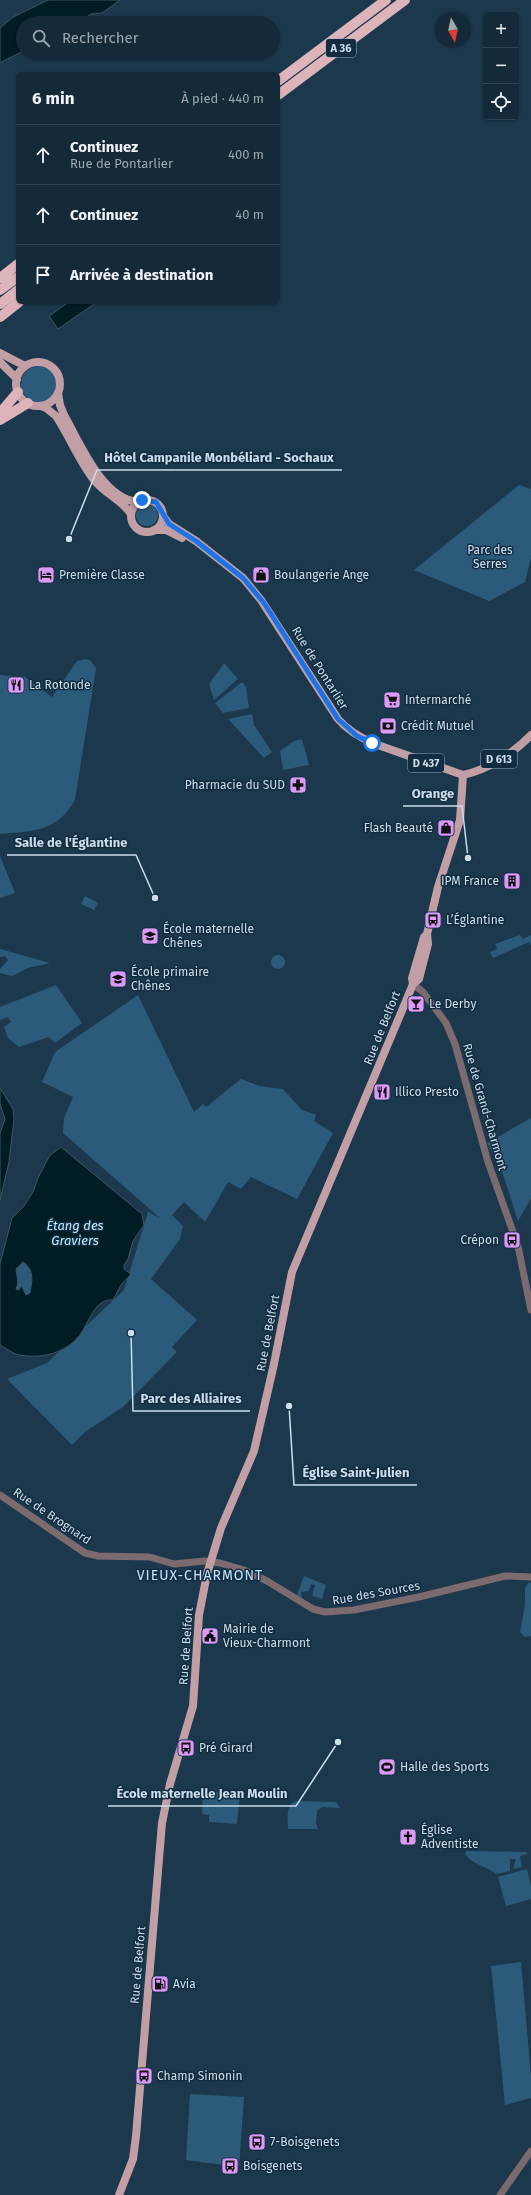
<!DOCTYPE html>
<html lang="fr">
<head>
<meta charset="utf-8">
<style>
	body { margin:0; font-family:"Fira Sans",sans-serif; background:#1e3241; color:#f1f3f6 }
	.controls { position:absolute; right:12px; top:12px; display:grid; overflow:hidden; border-radius:6px; box-shadow:0 1px 3px #0004 }
	.controls button { width:36px; height:36px; display:grid; place-items:center; padding:0; border:0; border-bottom:1px solid #344653; background:#152a39; color:#f1f3f6; font:20px sans-serif }
	.compass { position:absolute; left:435px; top:12px; width:36px; height:36px; border-radius:50%; background:#152a39; box-shadow:0 1px 3px #0004; rotate:171deg }
	.stop { position:absolute; width:12px; height:12px; margin:-9px; border:3px solid #1a73e8; border-radius:50%; background:#fff }
	.stop.end { background:#1a73e8; border-color:#fff; box-shadow:0 1px 4px #0008 }
	.list { margin:0; padding:0; list-style:none }
	h2 { display:flex; justify-content:space-between; align-items:center; height:52px; margin:0; padding:0 16px; font-size:17px }
	h2 small { font-size:13px; font-weight:400; color:#9da7ae }
	.list li { display:grid; grid-template-columns:26px 1fr auto; gap:12px; align-items:center; box-sizing:border-box; height:60px; padding:0 16px; border-top:1px solid #344653 }
	.list b { display:block; font-size:15px; white-space:nowrap }
	.list p { margin:0; font-size:13px; white-space:nowrap; color:#9da7ae }
	.list em { font-size:13px; font-style:normal; color:#9da7ae }
	.icon { flex:none; width:22px; height:22px; fill:none; stroke:currentColor; stroke-width:2; stroke-linecap:round; stroke-linejoin:round }
	.map { position:relative; flex:none; width:531px; height:2195px; overflow:hidden }
	.search { position:absolute; background:#152a39; box-shadow:0 1px 3px #0004; left:16px; top:16px; width:264px; height:44px; display:flex; align-items:center; gap:10px; box-sizing:border-box; padding:0 14px; border-radius:22px; color:#9da7ae; font-size:15px }
	.panel { position:absolute; background:#152a39; box-shadow:0 1px 3px #0004; left:16px; top:72px; width:264px; height:232px; border-radius:6px }
	.map>svg:first-child { display:block }
	.green { fill:#2c5a7b }
	.water { fill:#001c25; stroke:#3e5660; fill-rule:evenodd }
	.lines { fill:none; stroke-linecap:round; stroke-linejoin:round }
	.minor { stroke:#7c6b6e; stroke-width:7 }
	.major { stroke:#c29fa5; stroke-width:8 }
	.highway { stroke:#deb4bb; stroke-width:10 }
	.route { stroke:#1a73e8; stroke-width:5 }
	.labels { text-anchor:middle; dominant-baseline:central; stroke-width:3; stroke-linejoin:round; paint-order:stroke }
	.shield { fill:#122d41; stroke:#95a8b7; stroke-width:1 }
	.shield-label { font-size:11px; font-weight:bold; fill:#cdddea }
	.park-label { font-size:12px; fill:#d1e2ef; stroke:#122d41 }
	.poi-label { font-size:12px; fill:#cdddea; stroke:#122d41; text-anchor:start }
	.street-label { font-size:12px; fill:#cdddea; stroke:#122d41 }
	.water-label { font-size:13px; font-style:italic; fill:#bfecfc; stroke:#122d41 }
	.quarter-label { font-size:14px; letter-spacing:1px; fill:#c2e3fd; stroke:#122d41 }
	.leader { fill:none; stroke:#cdddea; stroke-width:1.5 }
	.callout-dot { fill:#cdddea; stroke:#122d41; stroke-width:1.5 }
	.callout-label { font-size:13px; text-anchor:middle; font-weight:bold; fill:#cdddea; stroke:#122d41; stroke-width:3; stroke-linejoin:round; paint-order:stroke }
</style>
</head>
<body>
<div class="map">
<svg width="531" height="2195" viewBox="0 0 531 2195">
	<rect width="100%" height="100%" fill="#1c384c"/>
	<!-- green -->
	<path class="green" d="M21 384a18 18 0 1 1 36 0a18 18 0 1 1-36 0Z
		M 519,485 L 531,489 L 531,558 L 525,582 L 489,601 L 414,570 Z
		M136 515a11 11 0 1 1 22 0a11 11 0 1 1-22 0Z
		M 85,659 L 90,660 L 96,668 L 75,800 C 57,832 33,831 0,834 L 0,675 L 25,677 L 52,697 L 77,661 Z
		M 224,663 L 238,679 L 214,700 L 209,684 Z
		M 242,682 L 246,687 L 249,708 L 223,713 L 215,703 Z
		M 252,714 L 254,725 L 272,752 L 264,758 L 228,719 Z
		M 302,739 L 309,765 L 283,770 L 280,751 L 294,741 Z
		M 0,856 L 15,893 L 0,898 Z
		M 85,896 L 98,903 L 94,910 L 81,904 Z
		M 520,935 L 523,939 L 531,935 L 531,946 L 529,942 L 493,958 L 490,952 L 497,949 L 495,944 Z
		M 0,949 L 50,963 L 28,968 L 12,976 L 0,973 L 0,969 L 8,960 L 5,956 L 0,957 Z
		M271 962a7 7 0 1 1 14 0a7 7 0 1 1-14 0Z
		M 56,985 L 82,1023 L 55,1043 L 49,1037 L 19,1047 L 8,1038 L 4,1027 L 11,1022 L 8,1017 L 0,1020 L 0,1007 Z
		M 138,995 L 194,1112 L 203,1104 L 206,1107 L 241,1079 L 259,1086 L 283,1089 L 302,1110 L 316,1115 L 314,1121 L 333,1133 L 297,1199 L 251,1177 L 241,1189 L 228,1182 L 205,1222 L 184,1202 L 172,1215 L 183,1226 L 180,1239 L 151,1279 L 197,1320 L 172,1347 L 177,1352 L 123,1407 L 85,1432 L 72,1445 L 7,1379 L 47,1363 L 124,1290 L 148,1212 L 160,1218 L 63,1133 L 64,1118 L 73,1097 L 42,1082 L 55,1052 Z
		M 531,1118 L 531,1198 L 518,1221 L 501,1168 L 487,1143 Z
		M 23,1262 C 34,1270 32,1281 30,1293 L 26,1295 L 21,1286 L 19,1290 L 16,1289 L 16,1269 Z
		M 304,1576 L 326,1585 L 322,1599 L 312,1596 L 315,1585 L 311,1584 L 309,1591 L 301,1592 L 302,1598 L 297,1595 Z
		M 529,1582 L 531,1583 L 531,1636 L 525,1637 L 520,1632 L 525,1605 L 525,1588 Z
		M 203,1791 L 240,1794 L 237,1824 L 209,1822 L 209,1815 L 202,1814 Z
		M 296,1801 L 336,1802 L 340,1808 L 322,1807 L 317,1811 L 316,1823 L 318,1829 L 288,1829 C 288,1819 285,1805 296,1801 Z
		M 466,1851 L 526,1852 L 528,1854 L 520,1856 L 522,1867 L 513,1869 L 516,1859 L 510,1859 L 510,1871 L 496,1874 C 486,1866 473,1865 465,1854 Z
		M 527,1869 L 531,1886 L 531,1899 L 506,1906 L 498,1877 Z
		M 521,1962 L 531,2076 L 531,2098 L 505,2105 L 491,1966 Z
		M 190,2094 L 244,2097 L 239,2167 L 186,2160 Z"/>
	<!-- water -->
	<path class="water" d="M 48,0 L 120,0 L 102,13 L 91,14 L 78,23 L 23,23 L 23,51 L 0,63 L 0,28 L 13,17 Z
		M 69,302 L 97,302 L 58,329 L 49,316 Z
		M 0,1088 L 13,1109 L 14,1119 L 9,1162 L 0,1200 L 0,1133 L 5,1119 L 0,1104 Z
		M 61,1147 L 142,1214 L 144,1225 L 133,1241 L 128,1259 L 124,1265 L 124,1269 L 131,1274 L 121,1285 L 113,1300 C 94,1298 89,1324 79,1336 C 65,1354 38,1360 16,1354 C 11,1352 5,1348 0,1345 L 0,1264 L 12,1218 L 24,1206 L 33,1192 L 38,1178 L 50,1155 ZM 23,1262 C 35,1270 32,1281 30,1293 L 26,1295 L 21,1285 L 19,1290 L 16,1289 L 18,1283 L 16,1269 Z"/>
	<g class="lines">
		<!-- minor -->
		<path class="minor" d="M 413,984 L 423,992 L 446,1023 L 455,1044 L 488,1162 L 518,1246 L 531,1310
			M 0,1495 L 85,1553 L 98,1556 L 150,1557 L 174,1564 L 205,1561 L 220,1563 L 244,1570 L 267,1581 L 313,1609 L 325,1612 L 354,1610 L 419,1597 L 505,1576 L 531,1577
			M 500,2195 L 531,2151"/>
		<!-- major -->
		<path class="major" d="M 0,353 L 25,366
			M 0,362 L 17,379
			M16 384a22 22 0 1 1 44 0a22 22 0 1 1-44 0Z
			M 58,393 L 60,405 L 64,415 C 80,443 102,499 138,502
			M 41,406 L 46,408 L 56,416 C 70,437 79,461 94,480 C 105,494 122,500 131,514
			M131 516a16 16 0 1 1 32 0a16 16 0 1 1-32 0Z
			M 163,516 L 169,524 L 196,541 L 243,578 L 261,600 L 338,719 C 348,731 361,738 375,744 L 463,775
			M 154,530 L 166,530 L 182,538
			M 463,775 C 487,770 514,753 531,735
			M 413,984 L 412,978 L 424,937 L 427,934
			M 119,2195 L 133,2159 L 136,2136 L 162,1823 L 170,1784 L 193,1706 L 199,1615 L 207,1574 L 221,1528 L 254,1451 L 274,1364 L 292,1272 L 406,1001 L 413,984 L 419,979 L 428,944 L 427,934 L 438,887 L 460,820 L 463,775"/>
		<!-- highway -->
		<path class="highway" d="M 278,81 L 386,0
			M 278,95 L 405,0
			M 0,278 L 18,264
			M 0,290 L 18,277
			M 0,304 L 18,290
			M 0,317 L 19,302
			M 0,413 L 18,392
			M 0,420 L 28,403"/>
	</g>
	<g class="lines">
		<!-- route -->
		<path class="route" d="M 142,500 L 156,502 L 169,524 L 196,541 L 243,578 L 264,603 L 338,719 L 357,736 L 372,743"/>
	</g>
	<!-- icons -->
	<defs>
		<g id="hotel-square" transform="scale(0.9)"><rect x="-9" y="-9" width="18" height="18" rx="4" fill="#da9af6" stroke="#122d41"/><path d="M-6-4.5h1.5V1H6V5H4.5V3h-9V5H-6ZM-4 0a1.8 1.8 0 1 1 3.6 0ZM.5 0V-2.5h3Q6-2.5 6 0Z" fill="#111"/></g>
		<g id="shop-square" transform="scale(0.9)"><rect x="-9" y="-9" width="18" height="18" rx="4" fill="#da9af6" stroke="#122d41"/><path d="M-5-2.5h2.3a2.7 3.5 0 0 1 5.4 0H5L5.5 6h-11ZM-1.5-2.5h3a1.5 2.3 0 0 0-3 0Z" fill="#111"/></g>
		<g id="restaurant-square" transform="scale(0.9)"><rect x="-9" y="-9" width="18" height="18" rx="4" fill="#da9af6" stroke="#122d41"/><path d="M-5-6h1v4h1v-4h1v4h1v-4h1v5L-1.5 .5V6h-2V.5L-5-1ZM5-6V6H3V1.5H1.5Q1.5-4 5-6Z" fill="#111"/></g>
		<g id="supermarket-square" transform="scale(0.9)"><rect x="-9" y="-9" width="18" height="18" rx="4" fill="#da9af6" stroke="#122d41"/><path d="M-6-5.5h2.5l.6 2H6L4.5 2H-2.5L-4.4-4H-6ZM-1.5 3.2a1.3 1.3 0 1 0 .1 0ZM3 3.2a1.3 1.3 0 1 0 .1 0Z" fill="#111"/></g>
		<g id="bank-square" transform="scale(0.9)"><rect x="-9" y="-9" width="18" height="18" rx="4" fill="#da9af6" stroke="#122d41"/><path d="M-6-4H6V4H-6ZM0-2.3a2.3 2.3 0 1 0 0 4.6a2.3 2.3 0 1 0 0-4.6Z" fill="#111"/></g>
		<g id="pharmacy-square" transform="scale(0.9)"><rect x="-9" y="-9" width="18" height="18" rx="4" fill="#da9af6" stroke="#122d41"/><path d="M-2-6h4v4h4v4h-4v4h-4v-4h-4v-4h4Z" fill="#111"/></g>
		<g id="building-square" transform="scale(0.9)"><rect x="-9" y="-9" width="18" height="18" rx="4" fill="#da9af6" stroke="#122d41"/><path d="M-4-6H4V6H1V3H-1V6H-4ZM-2.5-4.3h1.7v1.8h-1.7ZM.8-4.3h1.7v1.8H.8ZM-2.5-1h1.7V.8h-1.7ZM.8-1h1.7V.8H.8Z" fill="#111"/></g>
		<g id="bus-square" transform="scale(0.9)"><rect x="-9" y="-9" width="18" height="18" rx="4" fill="#da9af6" stroke="#122d41"/><path d="M-5-6H5V4H4V6H2V4H-2V6H-4V4H-5ZM-3.5-4V0h7V-4ZM-3.5 1.2v1.5H-2V1.2ZM2 1.2v1.5H3.5V1.2Z" fill="#111"/></g>
		<g id="school-square" transform="scale(0.9)"><rect x="-9" y="-9" width="18" height="18" rx="4" fill="#da9af6" stroke="#122d41"/><path d="M0-5L7-2L0 1L-7-2ZM-4 1L0 2.5L4 1V4Q0 6-4 4Z" fill="#111"/></g>
		<g id="bar-square" transform="scale(0.9)"><rect x="-9" y="-9" width="18" height="18" rx="4" fill="#da9af6" stroke="#122d41"/><path d="M-6-5H6L.8 .8V4.5H3.5V6h-7V4.5H-.8V.8Z" fill="#111"/></g>
		<g id="civic-square" transform="scale(0.9)"><rect x="-9" y="-9" width="18" height="18" rx="4" fill="#da9af6" stroke="#122d41"/><path d="M-.6-6.5H3V-4.5H.6V-3L4-1V1h2V6H-6V1h2V-1L-.6-3ZM-1.2 2.5V6h2.4V2.5Z" fill="#111"/></g>
		<g id="stadium-square" transform="scale(0.9)"><rect x="-9" y="-9" width="18" height="18" rx="4" fill="#da9af6" stroke="#122d41"/><path d="M0-5a6.5 5 0 1 0 0 10a6.5 5 0 1 0 0-10ZM-3.5-1.8h7v3.6h-7Z" fill="#111"/></g>
		<g id="church-square" transform="scale(0.9)"><rect x="-9" y="-9" width="18" height="18" rx="4" fill="#da9af6" stroke="#122d41"/><path d="M-1.2-6h2.4v3.5h3.3v2.4h-3.3V6h-2.4V-.1h-3.3v-2.4h3.3Z" fill="#111"/></g>
		<g id="fuel-square" transform="scale(0.9)"><rect x="-9" y="-9" width="18" height="18" rx="4" fill="#da9af6" stroke="#122d41"/><path d="M-5.5-6h7V0h2V4h1.3V-2.5L3-4.5l.8-.8L6-3V5H2.5V1h-1V6h-7ZM-4.2-4.7v3.2H.2V-4.7Z" fill="#111"/></g>
	</defs>
	<g fill-rule="evenodd">
		<use href="#hotel-square" x="46" y="575"/>
		<use href="#shop-square" x="261" y="575"/>
		<use href="#restaurant-square" x="16" y="685"/>
		<use href="#supermarket-square" x="392" y="700"/>
		<use href="#bank-square" x="388" y="726"/>
		<use href="#pharmacy-square" x="298" y="785"/>
		<use href="#shop-square" x="446" y="828"/>
		<use href="#building-square" x="512" y="881"/>
		<use href="#bus-square" x="433" y="920"/>
		<use href="#school-square" x="150" y="936"/>
		<use href="#school-square" x="118" y="979"/>
		<use href="#bar-square" x="416" y="1004"/>
		<use href="#restaurant-square" x="382" y="1092"/>
		<use href="#bus-square" x="512" y="1240"/>
		<use href="#civic-square" x="210" y="1636"/>
		<use href="#bus-square" x="186" y="1748"/>
		<use href="#stadium-square" x="387" y="1767"/>
		<use href="#church-square" x="408" y="1837"/>
		<use href="#fuel-square" x="160" y="1984"/>
		<use href="#bus-square" x="144" y="2076"/>
		<use href="#bus-square" x="257" y="2142"/>
		<use href="#bus-square" x="230" y="2166"/>
	</g>
	<g class="labels">
		<!-- shield labels -->
		<g class="shield">
			<rect x="326" y="39" width="30" height="18" rx="3"/>
			<rect x="481" y="750" width="36" height="18" rx="3"/>
			<rect x="408" y="754" width="36" height="18" rx="3"/>
		</g>
		<g class="shield-label">
			<text x="341" y="48">A 36</text>
			<text x="499" y="759">D 613</text>
			<text x="426" y="763">D 437</text>
		</g>
		<!-- park labels -->
		<g class="park-label">
			<text x="490" y="550">Parc des<tspan x="490" dy="14">Serres</tspan></text>
		</g>
		<!-- poi labels -->
		<g class="poi-label">
			<text x="59" y="575">Première Classe</text>
			<text x="274" y="575">Boulangerie Ange</text>
			<text x="29" y="685">La Rotonde</text>
			<text x="405" y="700">Intermarché</text>
			<text x="401" y="726">Crédit Mutuel</text>
			<text x="285" y="785" text-anchor="end">Pharmacie du SUD</text>
			<text x="433" y="828" text-anchor="end">Flash Beauté</text>
			<text x="499" y="881" text-anchor="end">IPM France</text>
			<text x="446" y="920">L’Églantine</text>
			<text x="163" y="929">École maternelle<tspan x="163" dy="14">Chênes</tspan></text>
			<text x="131" y="972">École primaire<tspan x="131" dy="14">Chênes</tspan></text>
			<text x="429" y="1004">Le Derby</text>
			<text x="395" y="1092">Illico Presto</text>
			<text x="499" y="1240" text-anchor="end">Crépon</text>
			<text x="223" y="1629">Mairie de<tspan x="223" dy="14">Vieux-Charmont</tspan></text>
			<text x="199" y="1748">Pré Girard</text>
			<text x="400" y="1767">Halle des Sports</text>
			<text x="421" y="1830">Église<tspan x="421" dy="14">Adventiste</tspan></text>
			<text x="173" y="1984">Avia</text>
			<text x="157" y="2076">Champ Simonin</text>
			<text x="270" y="2142">7-Boisgenets</text>
			<text x="243" y="2166">Boisgenets</text>
		</g>
		<!-- street labels -->
		<g class="street-label">
			<text transform="translate(320 668) rotate(58)">Rue de Pontarlier</text>
			<text transform="translate(382 1028) rotate(-68)">Rue de Belfort</text>
			<text transform="translate(485 1107) rotate(74)">Rue de Grand-Charmont</text>
			<text transform="translate(268 1333) rotate(-79)">Rue de Belfort</text>
			<text transform="translate(52 1516) rotate(34)">Rue de Brognard</text>
			<text transform="translate(376 1593) rotate(-10)">Rue des Sources</text>
			<text transform="translate(186 1646) rotate(-86)">Rue de Belfort</text>
			<text transform="translate(138 1965) rotate(-85)">Rue de Belfort</text>
		</g>
		<!-- water labels -->
		<g class="water-label">
			<text x="75" y="1225">Étang des<tspan x="75" dy="15">Graviers</tspan></text>
		</g>
		<!-- quarter labels -->
		<g class="quarter-label">
			<text x="200" y="1575">VIEUX-CHARMONT</text>
		</g>
	</g>
	<!-- callouts -->
	<path class="leader" d="M69 539L97 470H342M468 858L462 806H403M155 898L136 855H7M131 1333L133 1411H250M289 1406L294 1485H417M338 1742L296 1806H108"/>
	<g class="callout-dot">
		<circle cx="69" cy="539" r="4"/>
		<circle cx="468" cy="858" r="4"/>
		<circle cx="155" cy="898" r="4"/>
		<circle cx="131" cy="1333" r="4"/>
		<circle cx="289" cy="1406" r="4"/>
		<circle cx="338" cy="1742" r="4"/>
	</g>
	<g class="callout-label">
		<text x="219" y="462">Hôtel Campanile Monbéliard - Sochaux</text>
		<text x="433" y="798">Orange</text>
		<text x="71" y="847">Salle de l'Églantine</text>
		<text x="191" y="1403">Parc des Alliaires</text>
		<text x="356" y="1477">Église Saint-Julien</text>
		<text x="202" y="1798">École maternelle Jean Moulin</text>
	</g>
</svg>
<div class="controls">
<button>+</button>
<button>−</button>
<button><svg class="icon" aria-label="locate" viewBox="0 0 24 24"><circle cx="12" cy="12" r="6"/><path d="M12 2v4M12 18v4M2 12h4M18 12h4"/></svg></button>
</div>
<svg class="compass" viewBox="-18 -18 36 36"><path d="M0-13l5 13h-10z" fill="#e53935"/><path d="M0 13l5-13h-10z" fill="#9da7ae"/></svg>
<div class="stop" style="left:372px;top:743px"></div>
<div class="stop end" style="left:142px;top:500px"></div>
<div class="search"><svg class="icon" aria-label="search" viewBox="0 0 24 24"><circle cx="10" cy="10" r="6"/><path d="M15 15l6 6"/></svg>Rechercher</div>
<section class="panel">
<h2>6 min<small>À pied · 440 m</small></h2>
<ul class="list">
<li><svg class="icon" aria-label="ahead" viewBox="0 0 24 24"><path d="M12 20V5M6 11l6-6 6 6"/></svg><div><b>Continuez</b><p>Rue de Pontarlier</p></div><em>400 m</em></li>
<li><svg class="icon" aria-label="ahead" viewBox="0 0 24 24"><path d="M12 20V5M6 11l6-6 6 6"/></svg><div><b>Continuez</b></div><em>40 m</em></li>
<li><svg class="icon" aria-label="arrive" viewBox="0 0 24 24"><path d="M6 21V4h12l-3 4 3 4H6"/></svg><div><b>Arrivée à destination</b></div></li>
</ul>
</section>
</div>
</body>
</html>
